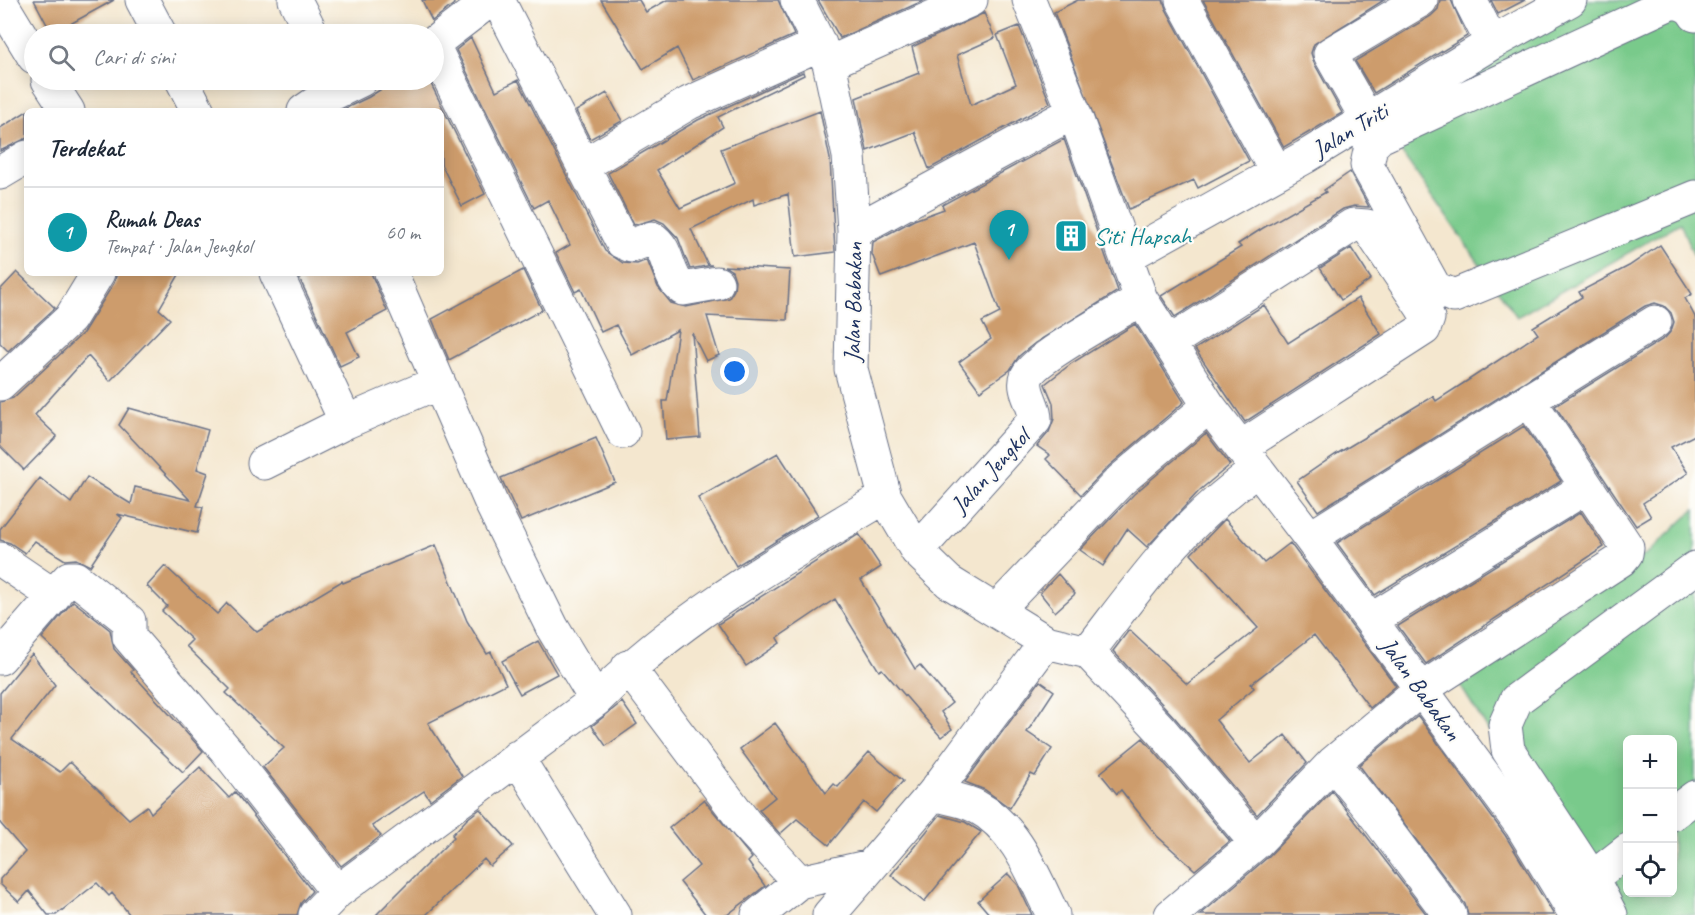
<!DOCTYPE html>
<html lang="id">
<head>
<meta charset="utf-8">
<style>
	body { margin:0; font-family:Caveat,sans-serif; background:#f6f6f7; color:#1f2937 }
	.controls { position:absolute; right:18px; bottom:18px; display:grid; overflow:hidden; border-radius:9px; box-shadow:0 3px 15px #0003 }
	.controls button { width:54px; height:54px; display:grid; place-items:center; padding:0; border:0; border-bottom:2px solid #e0e1e3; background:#fff; color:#1f2937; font:30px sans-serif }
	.you { position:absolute; left:735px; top:372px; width:21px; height:21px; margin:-15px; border:4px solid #fff; border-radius:50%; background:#1a73e8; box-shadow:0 0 0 9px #1a73e833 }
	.badge { display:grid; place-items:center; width:39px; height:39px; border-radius:50%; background:#111827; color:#fff; font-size:20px; font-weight:700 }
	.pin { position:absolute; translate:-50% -50px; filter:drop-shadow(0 2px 3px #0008) }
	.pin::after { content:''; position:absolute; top:32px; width:21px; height:18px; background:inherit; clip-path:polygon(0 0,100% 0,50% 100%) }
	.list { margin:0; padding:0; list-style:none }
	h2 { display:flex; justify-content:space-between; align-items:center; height:78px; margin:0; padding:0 24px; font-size:26px }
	h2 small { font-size:20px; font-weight:400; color:#747a83 }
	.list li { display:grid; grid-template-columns:39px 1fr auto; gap:18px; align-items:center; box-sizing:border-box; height:90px; padding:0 24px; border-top:2px solid #e0e1e3 }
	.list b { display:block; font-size:22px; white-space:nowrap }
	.list p { margin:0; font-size:20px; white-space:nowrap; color:#747a83 }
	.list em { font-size:20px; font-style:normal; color:#747a83 }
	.icon { flex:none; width:33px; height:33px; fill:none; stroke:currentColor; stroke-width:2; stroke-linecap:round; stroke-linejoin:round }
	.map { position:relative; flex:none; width:1695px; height:915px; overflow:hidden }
	.search { position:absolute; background:#fff; box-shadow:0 3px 15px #0003; left:24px; top:24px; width:420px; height:66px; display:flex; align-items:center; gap:15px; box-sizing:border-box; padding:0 21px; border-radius:33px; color:#747a83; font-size:22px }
	.panel { position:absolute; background:#fff; box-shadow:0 3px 15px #0003; left:24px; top:108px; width:420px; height:168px; border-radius:9px }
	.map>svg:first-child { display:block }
	.green { fill:#79ca8b; stroke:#4a7c74; stroke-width:1.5; fill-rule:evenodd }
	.building { fill:#cd9c6c }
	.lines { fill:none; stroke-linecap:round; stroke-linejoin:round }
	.minor-casing { stroke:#676f86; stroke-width:35 }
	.minor { stroke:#fff; stroke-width:33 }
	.labels { text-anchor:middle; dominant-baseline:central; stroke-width:4.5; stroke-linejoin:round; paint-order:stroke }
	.street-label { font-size:24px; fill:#1b2f5e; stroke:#fdfcf7 }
	.culture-label { font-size:24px; fill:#0d838f; stroke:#fdfcf7; text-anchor:start }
</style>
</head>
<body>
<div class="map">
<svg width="1695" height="915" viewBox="0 0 1695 915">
	<rect width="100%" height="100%" fill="#fdfcf7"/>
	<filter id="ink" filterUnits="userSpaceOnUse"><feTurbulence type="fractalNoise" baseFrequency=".0167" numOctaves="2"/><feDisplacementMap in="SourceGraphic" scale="12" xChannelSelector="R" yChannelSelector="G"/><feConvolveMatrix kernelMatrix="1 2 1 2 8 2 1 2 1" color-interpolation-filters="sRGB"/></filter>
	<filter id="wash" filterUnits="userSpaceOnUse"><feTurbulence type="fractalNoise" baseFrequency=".008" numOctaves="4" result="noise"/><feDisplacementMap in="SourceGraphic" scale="24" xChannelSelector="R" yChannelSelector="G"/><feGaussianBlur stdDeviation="1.35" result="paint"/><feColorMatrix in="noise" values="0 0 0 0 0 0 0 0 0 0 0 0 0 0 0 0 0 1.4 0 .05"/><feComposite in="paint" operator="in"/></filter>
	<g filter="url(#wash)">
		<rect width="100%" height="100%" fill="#f4e7cf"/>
		<!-- green -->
		<path class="green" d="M 1548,0 L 1695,0 L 1695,259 L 1680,223 L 1517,317 L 1373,112 Z
			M 1695,509 L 1695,915 L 1605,915 L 1456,679 L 1649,552 ZM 1628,740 L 1672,740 L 1672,892 L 1628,892 Z"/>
		<g id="blocks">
			<!-- building -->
			<path class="building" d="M 34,0 L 114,0 L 52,34 Z
				M 422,0 L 453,0 L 454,4 L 432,21 Z
				M 601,0 L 639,0 L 646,12 L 667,0 L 778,0 L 794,35 L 693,80 L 677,48 L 643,69 Z
				M 818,0 L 925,0 L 840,38 Z
				M 1078,0 L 1163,0 L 1166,9 L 1249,161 L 1198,188 L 1194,180 L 1129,209 L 1054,12 Z
				M 1203,0 L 1384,0 L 1314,44 L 1311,53 L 1314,63 L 1342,113 L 1284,147 Z
				M 1440,0 L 1451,0 L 1467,36 L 1374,93 L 1355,61 L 1431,16 L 1438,9 Z
				M 1491,0 L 1525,0 L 1498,14 Z
				M 984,13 L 995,38 L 957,55 L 971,105 L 1016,84 L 997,35 L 1019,26 L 1050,103 L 929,169 L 915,132 L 867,151 L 856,98 L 919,73 L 912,47 Z
				M 471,38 L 496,91 L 518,80 L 605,251 L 623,263 L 637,264 L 647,260 L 658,287 L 671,303 L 686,307 L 729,298 L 734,290 L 735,280 L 732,271 L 724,266 L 790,270 L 787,320 L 707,316 L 719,355 L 706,361 L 692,333 L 700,437 L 666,440 L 663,401 L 667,401 L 678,330 L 632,355 L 616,325 L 601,332 L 581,289 L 575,292 L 556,253 L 570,245 L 548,200 L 534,208 L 456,50 Z
				M 803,72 L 804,75 L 718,117 L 723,127 L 657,170 L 680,208 L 735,183 L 721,149 L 820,111 L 830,159 L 835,252 L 795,257 L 788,194 L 754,205 L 753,199 L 691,229 L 708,265 L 712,265 L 690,269 L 678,238 L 664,223 L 655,219 L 634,225 L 608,173 L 698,120 Z
				M 395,80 L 429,80 L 485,194 L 462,206 L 441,164 L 441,111 L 340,111 L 369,97 Z
				M 607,93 L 622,121 L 590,139 L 576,111 Z
				M 27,111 L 27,138 L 0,151 L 0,128 Z
				M 1064,139 L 1118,291 L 1035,343 L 1019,356 L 1010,370 L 980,391 L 959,362 L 991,339 L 982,322 L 1000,313 L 974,242 L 881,277 L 872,254 L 873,242 L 914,220 L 944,209 L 942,205 Z
				M 1350,172 L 1369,207 L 1354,206 L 1343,209 L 1175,317 L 1161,296 L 1241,247 L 1238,244 L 1263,228 L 1326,192 L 1324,190 Z
				M 1660,245 L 1692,294 L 1685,298 L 1695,317 L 1695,435 L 1671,447 L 1688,473 L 1643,503 L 1651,517 L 1636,526 L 1555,406 L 1665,338 L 1671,331 L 1674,322 L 1671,313 L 1664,306 L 1655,303 L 1645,306 L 1318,511 L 1297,481 L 1335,455 L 1433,396 L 1436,401 L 1467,381 L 1538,334 L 1533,327 L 1582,297 L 1579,292 L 1629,266 Z
				M 1351,248 L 1371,279 L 1341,300 L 1320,268 Z
				M 523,270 L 542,310 L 449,360 L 432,319 Z
				M 17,272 L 55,308 L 8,351 L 0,343 L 0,290 Z
				M 117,273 L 180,273 L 159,309 L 170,319 L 110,381 L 88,356 L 35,415 L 57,436 L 24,470 L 0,446 L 0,402 L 13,398 L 83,333 L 114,283 Z
				M 297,273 L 371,273 L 387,311 L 347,332 L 359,357 L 340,366 Z
				M 1358,298 L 1381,334 L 1245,422 L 1195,349 L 1264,305 L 1288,343 Z
				M 1135,324 L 1184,402 L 1109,466 L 1081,495 L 1046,459 L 1050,455 L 1037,446 L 1049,432 L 1054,419 L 1053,403 L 1045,384 L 1072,363 Z
				M 129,408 L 208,430 L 197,469 L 208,473 L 197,506 L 203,507 L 197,533 L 117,514 L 122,518 L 90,566 L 76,559 L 65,560 L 35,541 L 25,553 L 10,543 L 0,540 L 0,529 L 40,478 L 71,503 L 87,477 L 131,504 L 135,487 L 190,500 L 119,425 Z
				M 1524,426 L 1561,481 L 1375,595 L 1337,543 Z
				M 1206,433 L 1230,465 L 1200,490 L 1147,547 L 1127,529 L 1103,566 L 1080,550 L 1134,494 Z
				M 596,438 L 615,482 L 521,521 L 501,478 Z
				M 778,453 L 818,515 L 736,566 L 698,498 Z
				M 1581,512 L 1604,547 L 1426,664 L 1398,626 Z
				M 1225,519 L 1264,563 L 1290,543 L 1396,686 L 1370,708 L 1314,635 L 1251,684 L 1254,688 L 1216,720 L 1250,763 L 1285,735 L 1307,763 L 1257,815 L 1175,718 L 1113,651 L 1129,630 L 1187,684 L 1258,628 L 1191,554 Z
				M 859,534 L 881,567 L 861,580 L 915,669 L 920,665 L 952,703 L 941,712 L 952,729 L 941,737 L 882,669 L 879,671 L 835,599 L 777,638 L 780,643 L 746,666 L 718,624 Z
				M 436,545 L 467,621 L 487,654 L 491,652 L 506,684 L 428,723 L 462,776 L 430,800 L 424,791 L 372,826 L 381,836 L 341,866 L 263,767 L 284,748 L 226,693 L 230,689 L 186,646 L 192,640 L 162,611 L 167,606 L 147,586 L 165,566 L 217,614 L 227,603 L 257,632 L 342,581 L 343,583 Z
				M 1058,574 L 1075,594 L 1055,612 L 1040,593 Z
				M 73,601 L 110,630 L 114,649 L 133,670 L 131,672 L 203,751 L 183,772 L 42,638 Z
				M 538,641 L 557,674 L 520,694 L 502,661 Z
				M 32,654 L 55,685 L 12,739 L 60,772 L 70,762 L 129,819 L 147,806 L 151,813 L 200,767 L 229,798 L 235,792 L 312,891 L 301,903 L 297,915 L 130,915 L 112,893 L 109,896 L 97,883 L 56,915 L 48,915 L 29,891 L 19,902 L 0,884 L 0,879 L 25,852 L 0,823 L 0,693 Z
				M 1040,681 L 1054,691 L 1027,732 L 1052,749 L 1035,776 L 1031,774 L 1010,808 L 985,790 L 965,782 Z
				M 622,702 L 637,724 L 606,746 L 592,726 Z
				M 1418,716 L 1505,835 L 1554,915 L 1468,915 L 1465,904 L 1359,765 Z
				M 775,723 L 826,793 L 834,784 L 838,787 L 869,752 L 903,781 L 876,812 L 864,802 L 829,845 L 797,819 L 780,834 L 759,810 L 775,797 L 740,749 Z
				M 1143,738 L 1230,841 L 1195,870 L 1157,836 L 1121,790 L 1117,794 L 1100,773 Z
				M 1332,791 L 1427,915 L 1200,915 L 1268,857 Z
				M 704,800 L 752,858 L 748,862 L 765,886 L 727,915 L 706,915 L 680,882 L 699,866 L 669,828 Z
				M 480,809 L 513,846 L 490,866 L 484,859 L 426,915 L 376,915 L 454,837 L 452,835 L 467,819 Z
				M 940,815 L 965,822 L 981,832 L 924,902 L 891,875 Z
				M 1008,874 L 1018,885 L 1032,915 L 990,915 L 978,901 Z"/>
		</g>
	</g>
	<g filter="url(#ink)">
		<use href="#blocks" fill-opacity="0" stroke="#676f86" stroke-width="1.5"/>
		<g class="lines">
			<!-- minor casing -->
			<g class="minor-casing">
				<path id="minor" d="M 142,0 L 160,34
					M 295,0 L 312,34
					M 498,0 L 622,242 L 631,246 L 652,238 C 670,249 666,277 683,289 L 717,283
					M 797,0 L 829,63 L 849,156 L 854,231 L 851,369 L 885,497 L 917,551 L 949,582 L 1046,642 L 1088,652 C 1143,581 1182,523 1257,470
					M 1029,0 L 1074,112 L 1141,299 L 1209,406 L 1310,538 L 1521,825 L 1576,915
					M 1182,0 L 1276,171
					M 1470,0 L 1492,43
					M 0,1 L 34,57
					M 1695,15 C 1690,6 1680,2 1670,3 L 1380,137 L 1371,146 L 1367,165 L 1435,288 L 1454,296 L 1695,197
					M 434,43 L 490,0
					M 434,47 L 623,432
					M 829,63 L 971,0
					M 48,80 L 68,111
					M 182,80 L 198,111
					M 304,111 L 320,100 L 361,80
					M 1367,119 L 1330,54 L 1421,0
					M 584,165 L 689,103 L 820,44
					M 0,173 L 27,157
					M 854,231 L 1074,112
					M 1127,256 L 1305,157 L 1492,43 L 1570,0
					M 276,273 L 346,422 L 437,383
					M 391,273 L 492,505 L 552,627 L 596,700
					M 1169,343 L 1353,225 L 1367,226 L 1421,306 L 1428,318 L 1424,329 L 1241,447
					M 0,384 L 70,319 L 98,273
					M 1529,400 L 1655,322
					M 264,463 L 346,422
					M 917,551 L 1035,420 C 1036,405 1021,391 1027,376 C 1036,357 1119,313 1141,299
					M 0,559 L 53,595 L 69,578 L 75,578 L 129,621 L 129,637 L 227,751 L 337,892
					M 997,610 L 1121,480 L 1209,406
					M 1371,620 L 1585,488
					M 1088,652 L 1161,730 L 1256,843
					M 0,658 L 54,596
					M 628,667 L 746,824 L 799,882
					M 517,757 L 615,915
					M 1333,763 L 1372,811 L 1450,915
					M 933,794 C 947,798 965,800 977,807 C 1017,828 1034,877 1053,915
					M 1672,814 L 1695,797
					M 1592,878 L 1628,850
					M 315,915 L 337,892 L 596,700 C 679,617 785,557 885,497
					M 758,915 L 799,882 L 871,866
					M 829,915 L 933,794 L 1046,642
					M 1171,915 L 1256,843 L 1333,763 L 1420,690 L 1621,560 L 1626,554 L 1627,547 L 1529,400 L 1310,538
					M 1611,915 L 1592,878 L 1508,750 L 1505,725 L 1516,700 L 1695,568"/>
			</g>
			<!-- minor -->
			<use href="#minor" class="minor"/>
		</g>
	</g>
	<!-- icons -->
	<defs>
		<g id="building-square" transform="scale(1.725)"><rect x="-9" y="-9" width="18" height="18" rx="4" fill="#0f9aa8" stroke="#fdfcf7"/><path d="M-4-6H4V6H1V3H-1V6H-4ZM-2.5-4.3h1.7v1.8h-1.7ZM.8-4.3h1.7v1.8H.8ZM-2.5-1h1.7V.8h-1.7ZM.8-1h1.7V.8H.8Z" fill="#fff"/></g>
	</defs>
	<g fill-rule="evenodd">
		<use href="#building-square" x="1071" y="236"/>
	</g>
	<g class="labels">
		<!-- street labels -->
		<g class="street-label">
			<text transform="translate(1350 130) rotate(-31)">Jalan Triti</text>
			<text transform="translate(853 302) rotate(-89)">Jalan Babakan</text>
			<text transform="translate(990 471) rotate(-48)">Jalan Jengkol</text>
			<text transform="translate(1421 689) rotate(54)">Jalan Babakan</text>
		</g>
		<!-- culture labels -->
		<g class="culture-label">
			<text x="1094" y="236">Siti Hapsah</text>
		</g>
	</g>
</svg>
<div class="controls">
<button>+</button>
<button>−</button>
<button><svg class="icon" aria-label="locate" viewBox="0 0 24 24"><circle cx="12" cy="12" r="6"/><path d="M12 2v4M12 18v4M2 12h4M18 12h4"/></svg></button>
</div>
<div class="you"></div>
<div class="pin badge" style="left:1009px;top:260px;background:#0f9aa8">1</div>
<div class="search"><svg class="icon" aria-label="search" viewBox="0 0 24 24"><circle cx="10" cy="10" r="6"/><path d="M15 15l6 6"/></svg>Cari di sini</div>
<section class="panel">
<h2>Terdekat<small></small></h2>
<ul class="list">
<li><span class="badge" style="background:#0f9aa8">1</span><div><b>Rumah Deas</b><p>Tempat · Jalan Jengkol</p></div><em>60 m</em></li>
</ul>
</section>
</div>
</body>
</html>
